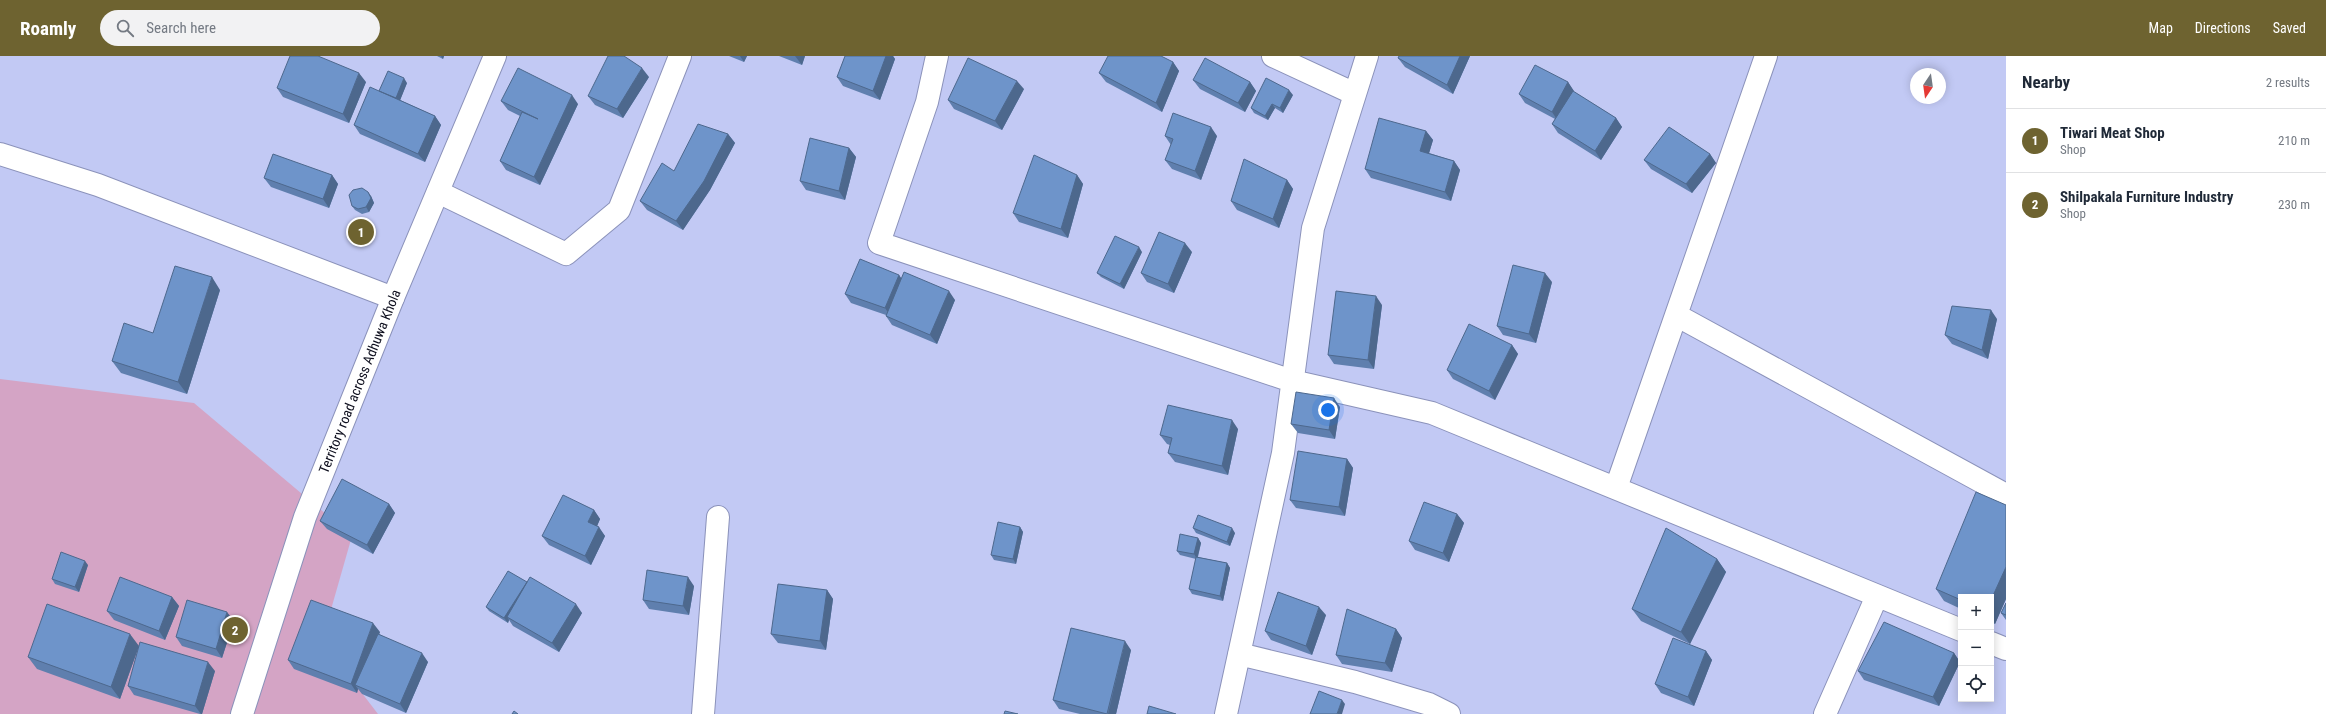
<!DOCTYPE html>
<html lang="en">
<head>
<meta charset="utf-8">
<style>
	body { margin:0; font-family:"Roboto Condensed",sans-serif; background:#f2f2f3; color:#1f2937 }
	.controls { position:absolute; right:12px; bottom:12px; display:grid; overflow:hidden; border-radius:0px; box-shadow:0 2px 10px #0003 }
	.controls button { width:36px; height:36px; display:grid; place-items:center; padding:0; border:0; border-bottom:1px solid #e0e1e3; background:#fff; color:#1f2937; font:20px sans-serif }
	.compass { position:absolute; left:1910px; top:12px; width:36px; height:36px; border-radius:50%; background:#fff; box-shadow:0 2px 10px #0003; rotate:193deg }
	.you { position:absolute; left:1328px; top:354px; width:14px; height:14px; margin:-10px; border:3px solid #fff; border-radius:50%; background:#1a73e8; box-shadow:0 0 0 6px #1a73e833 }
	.badge { display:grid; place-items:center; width:26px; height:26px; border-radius:50%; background:#6e6330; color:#fff; font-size:13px; font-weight:700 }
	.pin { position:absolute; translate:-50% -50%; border:2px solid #fff; box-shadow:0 1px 4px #0006 }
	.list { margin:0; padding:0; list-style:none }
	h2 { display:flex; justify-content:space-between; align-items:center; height:52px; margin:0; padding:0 16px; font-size:17px }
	h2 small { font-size:13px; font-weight:400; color:#747a83 }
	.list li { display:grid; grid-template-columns:26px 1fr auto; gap:12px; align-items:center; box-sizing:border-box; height:64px; padding:0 16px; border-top:1px solid #e0e1e3 }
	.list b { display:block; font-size:15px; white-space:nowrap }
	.list p { margin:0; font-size:13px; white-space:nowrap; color:#747a83 }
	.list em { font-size:13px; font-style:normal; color:#747a83 }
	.icon { flex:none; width:22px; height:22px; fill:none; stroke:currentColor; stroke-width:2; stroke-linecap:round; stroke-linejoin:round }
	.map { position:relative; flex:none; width:2006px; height:658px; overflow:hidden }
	header { display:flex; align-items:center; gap:24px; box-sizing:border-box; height:56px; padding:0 20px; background:#6e6330; color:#fff }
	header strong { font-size:19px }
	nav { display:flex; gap:22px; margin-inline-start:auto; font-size:14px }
	.search { width:280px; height:36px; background:#f2f2f3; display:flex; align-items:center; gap:10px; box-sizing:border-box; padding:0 14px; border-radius:22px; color:#747a83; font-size:15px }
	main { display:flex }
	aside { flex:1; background:#fff }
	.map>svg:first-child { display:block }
	.green { fill:#d4a4c5 }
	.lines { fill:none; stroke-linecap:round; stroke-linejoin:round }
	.minor-casing { stroke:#8b92ba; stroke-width:24 }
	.tertiary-casing { stroke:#8b92ba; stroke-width:24 }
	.minor { stroke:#fff; stroke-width:22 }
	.tertiary { stroke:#fff; stroke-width:22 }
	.wall { fill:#5f7fae }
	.shaded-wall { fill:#4d688d }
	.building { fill:#6e94ca; stroke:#4d688d }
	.labels { text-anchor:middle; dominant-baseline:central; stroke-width:3; stroke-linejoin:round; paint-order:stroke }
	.street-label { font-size:14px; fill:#0e0f1e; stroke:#d1d7f9 }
</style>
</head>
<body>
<header>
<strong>Roamly</strong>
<div class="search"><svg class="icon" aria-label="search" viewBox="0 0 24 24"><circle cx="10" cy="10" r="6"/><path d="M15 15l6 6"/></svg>Search here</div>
<nav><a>Map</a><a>Directions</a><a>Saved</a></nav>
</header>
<main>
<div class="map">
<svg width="2006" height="658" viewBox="0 0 2006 658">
	<rect width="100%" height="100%" fill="#c2c9f4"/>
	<!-- green -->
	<path class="green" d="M 0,323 L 194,347 L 352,480 L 322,585 L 378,658 L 0,658 Z"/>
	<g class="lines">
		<!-- minor casing -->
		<g class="minor-casing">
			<path id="minor" d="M 937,0 L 927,46 L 879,187 L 1292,325 L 1432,357 L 1961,574
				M 1273,0 L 1355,38
				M 0,98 L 98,129 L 393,242
				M 438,136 L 566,198 L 619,154 L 680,0
				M 1676,259 L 2006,439
				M 1616,432 L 1766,0
				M 1991,587 L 2006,593
				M 1239,598 L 1355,626 L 1429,648 L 1449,658
				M 703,658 L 718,461
				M 1226,658 L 1283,397 L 1313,172 L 1367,0
				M 1825,658 L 1877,540"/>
		</g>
		<!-- tertiary casing -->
		<g class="tertiary-casing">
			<g id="tertiary">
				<path id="s1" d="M 242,658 L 305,461 L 393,242 L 495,0"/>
			</g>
		</g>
		<!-- minor -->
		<use href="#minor" class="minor"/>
		<!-- tertiary -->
		<use href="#tertiary" class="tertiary"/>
	</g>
	<!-- wall -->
	<path class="wall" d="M 437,0 L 444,0 L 443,3 Z
		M 729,0 L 747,0 L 744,6 Z
		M 779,0 L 805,0 L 802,9 Z
		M 845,0 L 893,0 L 895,3 L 880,44 L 843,30 L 837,21 Z
		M 1399,0 L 1470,0 L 1453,38 L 1405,11 L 1398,2 Z
		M 1173,6 L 1179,15 L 1162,56 L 1106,26 L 1099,17 Z
		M 649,21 L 623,62 L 595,49 L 588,40 Z
		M 1193,24 L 1250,26 L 1256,35 L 1245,56 L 1200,33 Z
		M 366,26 L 349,67 L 283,41 L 277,32 Z
		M 1568,26 L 1574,36 L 1616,62 L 1622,71 L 1601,104 L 1558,77 L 1552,68 L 1555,63 L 1525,47 L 1519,38 Z
		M 407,27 L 400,44 L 435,60 L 441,69 L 425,106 L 360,78 L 354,69 L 379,35 Z
		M 1024,33 L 1002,74 L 954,53 L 948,44 Z
		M 1293,39 L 1283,57 L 1275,52 L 1268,64 L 1254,57 L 1251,52 Z
		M 501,45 L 578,48 L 540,129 L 506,114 L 500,105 L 520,60 L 508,54 Z
		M 1426,75 L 1433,84 L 1429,97 L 1454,105 L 1460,114 L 1451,145 L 1371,122 L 1365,113 Z
		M 728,78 L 735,87 L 710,134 L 683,174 L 647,154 L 640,145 L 674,115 Z
		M 1165,80 L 1217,80 L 1201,124 L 1172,113 L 1165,104 L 1171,89 Z
		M 849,92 L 856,101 L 845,144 L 806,134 L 800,125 Z
		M 1710,98 L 1716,107 L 1692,137 L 1651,113 L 1644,104 Z
		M 332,119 L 338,128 L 329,152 L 271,131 L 264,122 Z
		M 1077,119 L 1083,128 L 1068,182 L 1019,166 L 1013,157 Z
		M 1287,124 L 1293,133 L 1279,172 L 1237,154 L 1231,145 Z
		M 371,140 L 374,147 L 369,156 L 362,158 L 355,154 L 352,150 Z
		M 1142,196 L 1124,233 L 1101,221 L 1097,217 Z
		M 1192,196 L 1174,237 L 1147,226 L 1141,217 Z
		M 899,219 L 901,222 L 955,244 L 937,288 L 892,269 L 886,260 L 886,259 L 851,247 L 845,238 Z
		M 1552,226 L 1536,287 L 1503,279 L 1497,270 Z
		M 220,234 L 187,338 L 121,317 L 112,305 L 153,277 Z
		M 1382,249 L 1374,313 L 1334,308 L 1328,299 Z
		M 1997,263 L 1988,303 L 1952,288 L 1945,279 Z
		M 1512,289 L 1518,298 L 1495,344 L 1453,323 L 1447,314 Z
		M 1340,351 L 1335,383 L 1298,377 L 1291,368 Z
		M 1238,373 L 1228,419 L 1175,406 L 1168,397 L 1170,389 L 1167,388 L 1160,379 Z
		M 1347,403 L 1353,412 L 1345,460 L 1296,452 L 1290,444 Z
		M 389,448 L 395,457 L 373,498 L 327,473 L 320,465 Z
		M 2006,449 L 2006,543 L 1995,568 L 1991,566 L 1991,541 L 1961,541 L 1961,553 L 1944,545 L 1936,533 Z
		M 594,454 L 600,463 L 597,470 L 605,480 L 591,509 L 549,489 L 542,480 Z
		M 1457,458 L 1464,467 L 1449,506 L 1415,494 L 1409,485 Z
		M 1020,471 L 1023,476 L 1016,508 L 994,504 L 991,499 Z
		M 1193,472 L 1235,477 L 1230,490 L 1196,477 Z
		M 1198,482 L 1201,487 L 1198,501 L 1227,507 L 1230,512 L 1223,545 L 1192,538 L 1189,533 L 1196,503 L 1180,499 L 1177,495 Z
		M 1717,503 L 1726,516 L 1690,588 L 1641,565 L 1632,553 Z
		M 88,509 L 79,536 L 55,528 L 52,523 Z
		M 527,526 L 582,557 L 559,596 L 513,570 L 509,564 L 508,567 L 489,555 L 486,551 Z
		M 694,530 L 689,559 L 649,553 L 643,544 Z
		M 827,534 L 833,543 L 826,594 L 778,587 L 771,578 Z
		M 172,541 L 179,550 L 165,584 L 114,564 L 107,555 Z
		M 2006,547 L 2006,564 L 2001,557 Z
		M 1326,559 L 1312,599 L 1271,584 L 1265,575 Z
		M 234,565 L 222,602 L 182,590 L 176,581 Z
		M 1396,573 L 1402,582 L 1392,616 L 1342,608 L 1336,599 Z
		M 380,576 L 379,578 L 428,606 L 406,657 L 362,638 L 358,633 L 357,637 L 294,613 L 288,604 Z
		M 139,590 L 120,643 L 37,613 L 28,601 Z
		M 1131,594 L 1116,658 L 1080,658 L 1059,653 L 1053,644 Z
		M 1706,595 L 1712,604 L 1694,650 L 1661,637 L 1655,628 Z
		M 1954,597 L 1960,606 L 1939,650 L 1864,624 L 1858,615 Z
		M 215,615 L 202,658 L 200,658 L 134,639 L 128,630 Z"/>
	<!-- shaded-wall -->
	<path class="shaded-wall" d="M 441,0 L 444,0 L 443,3 Z
		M 740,0 L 747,0 L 744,6 Z
		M 795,0 L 805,0 L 802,9 Z
		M 886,0 L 893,0 L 895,3 L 880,44 L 873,35 Z
		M 1460,0 L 1470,0 L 1453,38 L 1447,29 Z
		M 1173,6 L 1179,15 L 1162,56 L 1156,47 Z
		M 642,12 L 649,21 L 623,62 L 617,53 Z
		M 359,17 L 366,26 L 349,67 L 343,58 Z
		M 404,22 L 407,27 L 399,47 L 395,43 Z
		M 1017,25 L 1024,33 L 1002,74 L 995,65 Z
		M 1250,26 L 1256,35 L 1245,56 L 1238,47 Z
		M 1568,26 L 1574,35 L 1558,65 L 1552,56 Z
		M 1289,34 L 1293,39 L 1283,57 L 1280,52 Z
		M 572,39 L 578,48 L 540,129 L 534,121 Z
		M 1272,48 L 1275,52 L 1268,64 L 1265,60 Z
		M 435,60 L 441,69 L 425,106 L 418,98 Z
		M 1616,62 L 1622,71 L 1601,104 L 1595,95 Z
		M 1211,71 L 1217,80 L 1201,124 L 1195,115 Z
		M 1426,75 L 1433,84 L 1427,104 L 1420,95 Z
		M 728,78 L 735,87 L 710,134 L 683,174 L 676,165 Z
		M 849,92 L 856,101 L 845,144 L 839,135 Z
		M 1710,98 L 1716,107 L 1692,137 L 1686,128 Z
		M 1454,105 L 1460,114 L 1451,145 L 1445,136 Z
		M 332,119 L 338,128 L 329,152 L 323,143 Z
		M 1077,119 L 1083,128 L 1068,182 L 1061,173 Z
		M 1287,124 L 1293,133 L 1279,172 L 1273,163 Z
		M 368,136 L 371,140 L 374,147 L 369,156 L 366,151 Z
		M 1185,187 L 1192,196 L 1174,237 L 1168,228 Z
		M 1139,191 L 1142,196 L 1124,233 L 1120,228 Z
		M 1545,217 L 1552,226 L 1536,287 L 1529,278 Z
		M 899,219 L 905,228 L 891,261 L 885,252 Z
		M 212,221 L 220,234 L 187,338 L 178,326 Z
		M 949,235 L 955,244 L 937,288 L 930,279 Z
		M 1376,240 L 1382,249 L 1374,313 L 1368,304 Z
		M 1991,254 L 1997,263 L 1988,303 L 1982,294 Z
		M 1512,289 L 1518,298 L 1495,344 L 1489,335 Z
		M 1334,342 L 1340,351 L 1335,383 L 1329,374 Z
		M 1232,364 L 1238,373 L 1228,419 L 1222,410 Z
		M 1347,403 L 1353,412 L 1345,460 L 1339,451 Z
		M 389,448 L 395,457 L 373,498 L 367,489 Z
		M 594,454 L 600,463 L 595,475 L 588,466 Z
		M 1457,458 L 1464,467 L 1449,506 L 1443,497 Z
		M 599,471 L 605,480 L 591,509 L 585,500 Z
		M 1020,471 L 1023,476 L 1016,508 L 1013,503 Z
		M 1232,472 L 1235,477 L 1230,490 L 1227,486 Z
		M 1198,482 L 1201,487 L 1197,503 L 1194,498 Z
		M 1717,503 L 1726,516 L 1690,588 L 1681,576 Z
		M 85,505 L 88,509 L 79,536 L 75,531 Z
		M 1227,507 L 1230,512 L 1223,545 L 1220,540 Z
		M 2006,511 L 2006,543 L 1995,568 L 1991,562 L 1991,544 Z
		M 688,521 L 694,530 L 689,559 L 683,550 Z
		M 527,526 L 510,563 L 507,561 L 509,564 L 508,567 L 504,562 Z
		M 827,534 L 833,543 L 826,594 L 820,585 Z
		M 172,541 L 179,550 L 165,584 L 159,575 Z
		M 576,548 L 582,557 L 559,596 L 552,587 Z
		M 1319,551 L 1326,559 L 1312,599 L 1306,590 Z
		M 227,556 L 234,565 L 222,602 L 216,593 Z
		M 373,567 L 380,576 L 359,631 L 355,629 L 358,633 L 357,637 L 351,628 Z
		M 1396,573 L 1402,582 L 1392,616 L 1385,607 Z
		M 130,578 L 139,590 L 120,643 L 111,631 Z
		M 1125,585 L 1131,594 L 1116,658 L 1108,658 Z
		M 1706,595 L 1712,604 L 1694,650 L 1688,641 Z
		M 422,597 L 428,606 L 406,657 L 400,648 Z
		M 1954,597 L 1960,606 L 1939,650 L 1933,641 Z
		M 208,606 L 215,615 L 202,658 L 201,658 L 195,650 Z
		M 1342,644 L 1345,648 L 1342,658 L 1337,658 Z"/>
	<!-- building -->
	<path class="building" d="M 290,0 L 318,0 L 359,17 L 343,58 L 277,32 Z
		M 608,0 L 624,0 L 642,12 L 617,53 L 588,40 Z
		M 845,0 L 886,0 L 873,35 L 837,21 Z
		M 1108,0 L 1161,0 L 1173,6 L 1156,47 L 1099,17 Z
		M 1399,0 L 1460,0 L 1447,29 L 1398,2 Z
		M 968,2 L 1017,25 L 995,65 L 948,44 Z
		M 1205,2 L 1250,26 L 1238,47 L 1193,24 Z
		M 1535,9 L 1568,26 L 1552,56 L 1519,38 Z
		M 518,12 L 572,39 L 534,121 L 500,105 L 522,56 L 538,63 L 501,45 Z
		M 388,15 L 404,22 L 396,42 L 379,35 Z
		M 1266,22 L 1289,34 L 1280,52 L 1272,48 L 1265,60 L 1251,52 Z
		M 370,31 L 435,60 L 418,98 L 354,69 Z
		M 1573,35 L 1616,62 L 1595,95 L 1552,68 Z
		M 1173,57 L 1211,71 L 1195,115 L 1165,104 L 1173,83 L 1165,80 Z
		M 1379,62 L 1426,75 L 1420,95 L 1454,105 L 1445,136 L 1365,113 Z
		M 698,68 L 728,78 L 704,125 L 676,165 L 640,145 L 662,107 L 674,115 Z
		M 1669,71 L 1710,98 L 1686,128 L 1644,104 Z
		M 810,82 L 849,92 L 839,135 L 800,125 Z
		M 273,98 L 332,119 L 323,143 L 264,122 Z
		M 1034,99 L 1077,119 L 1061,173 L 1013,157 Z
		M 1244,103 L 1287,124 L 1273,163 L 1231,145 Z
		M 362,132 L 368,136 L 371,142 L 366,151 L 358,153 L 352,150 L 349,139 L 353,134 Z
		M 1159,176 L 1185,187 L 1168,228 L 1141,217 Z
		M 1115,180 L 1139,191 L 1120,228 L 1097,217 Z
		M 860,203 L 899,219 L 885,252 L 845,238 Z
		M 1513,209 L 1545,217 L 1529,278 L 1497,270 Z
		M 175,210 L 212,221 L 178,326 L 112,305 L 124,267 L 153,277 Z
		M 904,216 L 949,235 L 930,279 L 886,260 Z
		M 1336,235 L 1376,240 L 1368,304 L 1328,299 Z
		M 1952,250 L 1991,254 L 1982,294 L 1945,279 Z
		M 1469,268 L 1512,289 L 1489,335 L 1447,314 Z
		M 1296,336 L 1334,342 L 1329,374 L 1291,368 Z
		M 1168,349 L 1232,364 L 1222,410 L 1168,397 L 1172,382 L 1160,379 Z
		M 1298,395 L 1347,403 L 1339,451 L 1290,444 Z
		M 342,423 L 389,448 L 367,489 L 320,465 Z
		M 1976,436 L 2006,449 L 2006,511 L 1991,544 L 1991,541 L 1961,541 L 1961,544 L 1936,533 Z
		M 563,439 L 594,454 L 588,466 L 599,471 L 585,500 L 542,480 Z
		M 1424,446 L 1457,458 L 1443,497 L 1409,485 Z
		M 1198,459 L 1232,472 L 1227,486 L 1193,472 Z
		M 998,466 L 1020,471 L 1013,503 L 991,499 Z
		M 1666,472 L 1717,503 L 1681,576 L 1632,553 Z
		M 1180,478 L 1198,482 L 1194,498 L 1177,495 Z
		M 61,496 L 85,505 L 75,531 L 52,523 Z
		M 1196,501 L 1227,507 L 1220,540 L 1189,533 Z
		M 647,514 L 688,521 L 683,550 L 643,544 Z
		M 508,515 L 527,526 L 504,562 L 486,551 Z
		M 120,521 L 172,541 L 159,575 L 107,555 Z
		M 530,521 L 576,548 L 552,587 L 507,561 Z
		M 778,528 L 827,534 L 820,585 L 771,578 Z
		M 1278,536 L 1319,551 L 1306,590 L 1265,575 Z
		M 187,544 L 227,556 L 216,593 L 176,581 Z
		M 311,544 L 373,567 L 351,628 L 288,604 Z
		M 2006,547 L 2006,559 L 2001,557 Z
		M 47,548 L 130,578 L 111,631 L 28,601 Z
		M 1347,553 L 1396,573 L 1385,607 L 1336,599 Z
		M 1884,566 L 1954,597 L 1933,641 L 1858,615 Z
		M 1071,572 L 1125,585 L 1107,658 L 1053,644 Z
		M 378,578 L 422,597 L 400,648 L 355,629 Z
		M 1673,582 L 1706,595 L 1688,641 L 1655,628 Z
		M 140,586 L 208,606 L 195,650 L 128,630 Z
		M 1319,635 L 1342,644 L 1337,658 L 1310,658 Z
		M 1149,650 L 1176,658 L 1147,658 Z
		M 514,655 L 518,658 L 512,658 Z
		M 1005,655 L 1018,658 L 1004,658 Z"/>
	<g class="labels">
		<!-- street labels -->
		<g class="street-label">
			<text stroke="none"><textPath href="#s1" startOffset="353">Territory road across Adhuwa Khola</textPath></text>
		</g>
	</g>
</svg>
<div class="controls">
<button>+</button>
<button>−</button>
<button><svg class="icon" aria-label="locate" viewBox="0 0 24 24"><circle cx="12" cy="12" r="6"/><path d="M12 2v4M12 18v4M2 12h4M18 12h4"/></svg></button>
</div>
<svg class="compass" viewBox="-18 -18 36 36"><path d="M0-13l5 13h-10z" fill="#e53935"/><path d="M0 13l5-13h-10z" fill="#747a83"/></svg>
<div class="you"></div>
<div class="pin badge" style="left:361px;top:176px">1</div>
<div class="pin badge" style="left:235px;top:574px">2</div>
</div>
<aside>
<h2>Nearby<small>2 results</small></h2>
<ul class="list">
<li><span class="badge">1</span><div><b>Tiwari Meat Shop</b><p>Shop</p></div><em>210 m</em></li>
<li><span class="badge">2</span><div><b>Shilpakala Furniture Industry</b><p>Shop</p></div><em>230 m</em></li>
</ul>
</aside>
</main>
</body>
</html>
